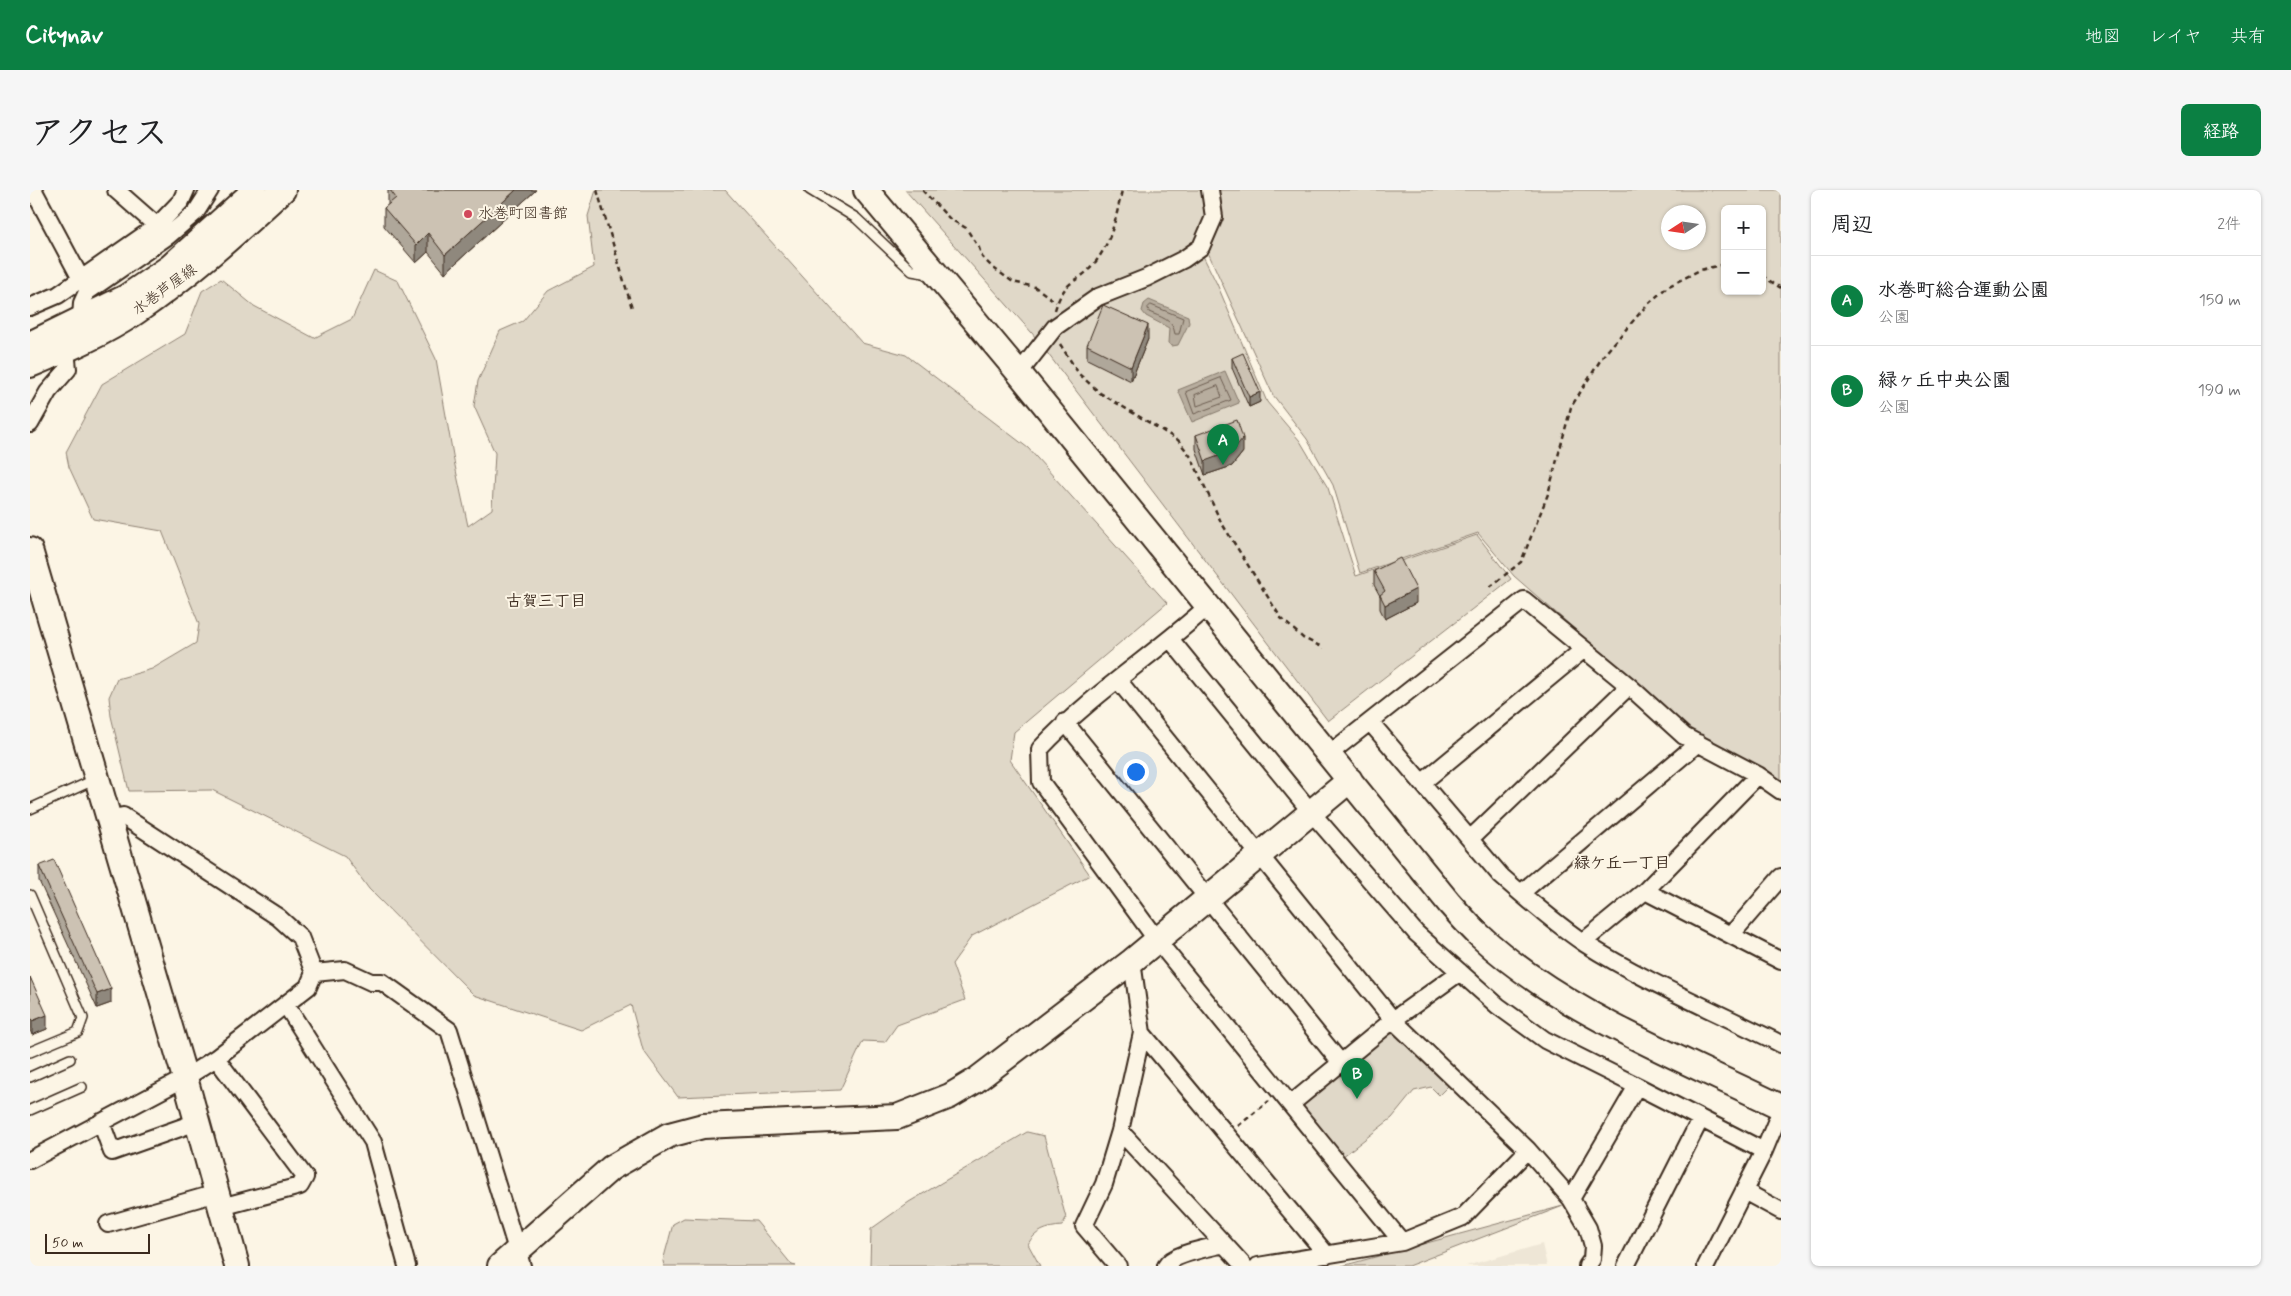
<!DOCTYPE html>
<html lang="ja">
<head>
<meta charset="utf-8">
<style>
	body { margin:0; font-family:Mynerve,"Klee One",sans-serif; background:#f6f6f6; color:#202124 }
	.controls { position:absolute; right:15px; top:15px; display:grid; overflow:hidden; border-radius:8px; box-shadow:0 1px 4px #0004 }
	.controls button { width:45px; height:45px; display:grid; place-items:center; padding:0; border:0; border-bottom:1px solid #e0e0e0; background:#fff; color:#202124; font:25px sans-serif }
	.compass { position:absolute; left:1631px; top:15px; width:45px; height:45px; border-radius:50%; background:#fff; box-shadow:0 1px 4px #0004; rotate:258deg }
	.scale { position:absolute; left:15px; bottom:12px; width:105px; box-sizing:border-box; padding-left:5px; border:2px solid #3b2a1e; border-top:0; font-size:14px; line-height:18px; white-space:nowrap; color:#3b2a1e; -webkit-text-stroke:4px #fcf5e5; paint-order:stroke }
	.you { position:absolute; left:1105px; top:581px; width:18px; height:18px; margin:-12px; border:4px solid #fff; border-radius:50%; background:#1a73e8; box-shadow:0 0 0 8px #1a73e833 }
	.badge { display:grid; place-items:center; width:32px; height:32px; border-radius:50%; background:#0b8043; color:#fff; font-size:16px; font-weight:700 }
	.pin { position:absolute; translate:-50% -41px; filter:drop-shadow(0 1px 2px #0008) }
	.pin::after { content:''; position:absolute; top:26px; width:18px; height:15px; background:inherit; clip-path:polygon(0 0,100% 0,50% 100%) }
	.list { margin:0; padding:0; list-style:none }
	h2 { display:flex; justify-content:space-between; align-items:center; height:65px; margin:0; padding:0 20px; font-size:21px }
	h2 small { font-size:16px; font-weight:400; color:#757577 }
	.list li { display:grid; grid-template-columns:32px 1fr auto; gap:15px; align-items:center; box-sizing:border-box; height:90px; padding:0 20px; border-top:1px solid #e0e0e0 }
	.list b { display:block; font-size:19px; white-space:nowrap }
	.list p { margin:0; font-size:16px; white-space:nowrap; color:#757577 }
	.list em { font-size:16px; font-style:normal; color:#757577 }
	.map { position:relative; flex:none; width:1751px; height:1076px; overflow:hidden; border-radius:8px }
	header { display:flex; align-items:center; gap:30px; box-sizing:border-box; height:70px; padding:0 25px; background:#0b8043; color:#fff }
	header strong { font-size:24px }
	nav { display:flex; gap:28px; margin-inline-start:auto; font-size:18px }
	.intro { display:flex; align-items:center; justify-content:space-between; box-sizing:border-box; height:120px; padding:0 30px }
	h1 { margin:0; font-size:35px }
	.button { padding:12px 22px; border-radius:8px; background:#0b8043; color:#fff; font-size:18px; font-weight:700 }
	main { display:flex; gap:30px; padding:0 30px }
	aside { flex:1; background:#fff; border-radius:8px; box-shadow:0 1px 4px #0004 }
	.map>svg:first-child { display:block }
	.built { fill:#eee6d6 }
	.green { fill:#e0d8c8; stroke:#8e8173; fill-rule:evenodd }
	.water { fill:#b7ad9e; stroke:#85796b }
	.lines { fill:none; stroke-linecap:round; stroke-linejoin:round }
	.shore { stroke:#6d5e51; stroke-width:1 }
	.lane-casing { stroke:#3b2a1e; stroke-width:12 }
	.street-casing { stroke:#3b2a1e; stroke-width:20 }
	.secondary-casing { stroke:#3b2a1e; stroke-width:28 }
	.path { stroke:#3b2a1e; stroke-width:2.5; stroke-dasharray:5 4; stroke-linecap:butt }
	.lane { stroke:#fcf5e5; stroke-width:9 }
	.street { stroke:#fcf5e5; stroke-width:16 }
	.secondary { stroke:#fcf5e5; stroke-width:24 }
	.wall { fill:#afa79a; stroke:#3b2a1e }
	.shaded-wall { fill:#8f887d; stroke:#3b2a1e }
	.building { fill:#ccc2b3; stroke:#3b2a1e }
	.poi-dot { fill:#d1495b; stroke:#fcf5e5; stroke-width:2 }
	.labels { text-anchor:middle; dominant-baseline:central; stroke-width:4; stroke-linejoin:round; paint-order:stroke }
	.poi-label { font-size:15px; fill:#3b2a1e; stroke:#fcf5e5; text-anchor:start }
	.street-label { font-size:15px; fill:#3b2a1e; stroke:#fcf5e5 }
	.neighbourhood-label { font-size:16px; font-weight:bold; fill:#3b2a1e; stroke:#fcf5e5 }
</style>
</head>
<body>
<header>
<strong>Citynav</strong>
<nav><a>地図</a><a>レイヤ</a><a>共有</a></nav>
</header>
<div class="intro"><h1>アクセス</h1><a class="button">経路</a></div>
<main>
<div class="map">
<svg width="1751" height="1076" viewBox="0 0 1751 1076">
	<rect width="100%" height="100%" fill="#fcf5e5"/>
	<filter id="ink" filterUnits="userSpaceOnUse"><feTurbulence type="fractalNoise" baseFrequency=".02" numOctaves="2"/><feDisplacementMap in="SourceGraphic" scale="10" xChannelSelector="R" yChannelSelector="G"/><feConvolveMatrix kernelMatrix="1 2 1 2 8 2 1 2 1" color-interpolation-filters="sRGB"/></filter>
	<g filter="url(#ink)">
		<!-- built -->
		<path class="built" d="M 1512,1054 L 1517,1076 L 1436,1076 Z"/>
		<!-- green -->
		<path class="green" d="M 566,0 L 695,0 L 832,153 L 876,165 L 998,258 L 1137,413 L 984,542 L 980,570 L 1060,685 L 942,746 L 922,774 L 935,810 L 867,835 L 855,852 L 833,851 L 810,900 L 648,907 L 613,860 L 601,815 L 551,840 L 444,805 L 339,699 L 315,666 L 182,600 L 99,601 L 81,526 L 79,507 L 87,489 L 122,479 L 166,453 L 169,434 L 132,341 L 63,329 L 39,277 L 36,262 L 72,194 L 155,144 L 172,101 L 191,89 L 224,116 L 284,148 L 322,129 L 344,80 L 368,91 L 406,169 L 424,271 L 438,336 L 462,319 L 465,263 L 444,216 L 448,191 L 470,141 L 493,131 L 518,101 L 564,77 L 558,26 Z
			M 875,0 L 1171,0 L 1175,28 L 1165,50 L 1187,94 L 1237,212 L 1270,251 L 1298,298 L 1326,386 L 1447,345 L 1481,389 L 1298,531 L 1002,143 Z
			M 1185,0 L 1751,0 L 1751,590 L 1661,541 L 1484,386 L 1448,343 L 1330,383 L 1303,295 L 1277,249 L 1243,205 L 1176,58 ZM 1695,19 L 1732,19 L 1732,101 L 1695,101 ZM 1638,22 L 1668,22 L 1668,52 L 1638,52 Z
			M 1357,844 L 1370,844 L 1419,895 L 1409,905 L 1401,897 L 1384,901 L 1362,928 L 1312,967 L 1272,921 L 1272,913 Z
			M 997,942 L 1014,946 L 1036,1028 L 1032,1036 C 1017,1037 1005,1041 998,1054 L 1010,1076 L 840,1076 L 841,1039 L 879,1012 Z
			M 1533,1016 L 1378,1076 L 1312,1076 Z
			M 654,1028 L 726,1031 L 762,1075 L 766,1076 L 634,1076 L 633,1071 L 643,1034 Z"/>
		<!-- water -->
		<path class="water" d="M 1119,110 L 1158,126 L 1159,133 L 1148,155 L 1142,156 L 1138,153 L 1139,138 L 1116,126 L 1112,121 L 1114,114 Z
			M 1195,181 L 1209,213 L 1162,232 L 1148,200 Z"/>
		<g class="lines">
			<!-- shore -->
			<path class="shore" d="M 1121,115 L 1153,128 L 1149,144 L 1145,144 C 1143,129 1130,127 1119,122 L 1118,118 Z
				M 1191,188 L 1201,210 L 1164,224 L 1156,202 Z
				M 1188,196 L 1192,207 L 1167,216 L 1165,205 Z"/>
			<!-- lane casing -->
			<g class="lane-casing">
				<path id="lane" d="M 780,0 L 826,28 L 882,81 L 900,84
					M 0,619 L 66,589
					M 0,705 L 53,828 L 48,842 L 0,862
					M 0,887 L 40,869
					M 0,920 L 52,897"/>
			</g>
			<!-- street casing -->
			<g class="street-casing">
				<path id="street" d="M 4,1 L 51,89
					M 134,43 L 127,36 L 151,11 L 156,0
					M 0,117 L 28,105 L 127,36 L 86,0
					M 989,183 L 1025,137 L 1068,107 L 1116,88 L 1154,69 L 1171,57 L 1184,27 L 1180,0
					M 0,234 L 18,202 L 38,179 L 36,160 L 51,129 L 52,113 L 57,102 L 138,46 L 166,22 L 180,0
					M 1177,417 C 1123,466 1060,505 1010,559 L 1011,592 L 1126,749 L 1372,1052
					M 1141,450 L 1281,622 L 1386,743 L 1468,816 L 1515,850 L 1607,896 L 1541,1009
					M 1088,490 L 1363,830 L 1498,960 L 1541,1009 L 1558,1038 L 1563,1056 L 1562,1069 L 1557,1076
					M 1035,532 L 1310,872
					M 1341,533 L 1471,686 C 1497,709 1525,733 1554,753 C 1613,791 1687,822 1751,854
					M 1299,564 L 1494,410 L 1599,496 L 1654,546 L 1728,585 L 1751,601
					M 1393,592 L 1554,459
					M 1441,648 L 1599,496
					M 1615,701 L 1751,771
					M 1491,703 L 1668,553
					M 1701,745 L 1751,687
					M 1553,752 L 1615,701 L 1728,585
					M 284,783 L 315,780 L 341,792 L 352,792 L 419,840 L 492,1076
					M 256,815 L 343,952 L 377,1076
					M 1112,843 L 1297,1065
					M 186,868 L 275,987 L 270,996 L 191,1017
					M 1607,896 L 1734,961
					M 1261,914 L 1363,830 L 1430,782
					M 71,932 L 82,962 L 167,932
					M 1090,941 L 1194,1054
					M 0,970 L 155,888 L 186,868 L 278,797 L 284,783 L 270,747 L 248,727 L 93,626 L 78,629
					M 1714,1001 L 1751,1021
					M 78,1034 L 187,1003
					M 1088,1076 L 1054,1036 L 1074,994 L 1090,941 L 1112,843 L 1102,771
					M 1136,1076 C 1143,1063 1180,1058 1194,1054 L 1214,1076
					M 1228,1076 L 1372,1052 L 1433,1027 L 1498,960
					M 1596,1076 L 1670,930
					M 1676,1076 L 1734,961 L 1751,920"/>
			</g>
			<!-- secondary casing -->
			<g class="secondary-casing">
				<path id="secondary" d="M 836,0 L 989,183 L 1419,713 C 1429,724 1439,736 1450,746 C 1532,822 1651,868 1751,917
					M 0,154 L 96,107 L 140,77 L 225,0
					M 0,175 C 36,160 74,144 106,122 C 159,86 206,43 253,0
					M 0,360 L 155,888 L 207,1076
					M 470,1076 L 581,978 L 639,945 L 673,936 L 867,927 L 920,906 L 945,891 L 1102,771 L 1320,590"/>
			</g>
			<!-- path -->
			<path class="path" d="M 567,0 L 602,118
				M 892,0 L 920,29 L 936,38 L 949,58 L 952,67 L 962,77 L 983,92 L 1005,97 L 1026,112
				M 1732,86 L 1751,98
				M 1025,120 C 1035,87 1047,95 1064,74 C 1082,51 1086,28 1092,0
				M 1030,154 L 1049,184 L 1070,203 L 1148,250 L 1161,267 L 1191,332 L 1251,428 L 1273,448 L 1294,458
				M 1460,397 L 1491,372 L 1518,304 L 1541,217 L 1573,166 L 1616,116 L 1637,97 L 1670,80 L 1695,74
				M 1208,936 L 1239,911"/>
			<!-- lane -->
			<use href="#lane" class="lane"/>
			<!-- street -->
			<use href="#street" class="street"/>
			<!-- secondary -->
			<use href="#secondary" class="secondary"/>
		</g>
		<!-- wall -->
		<path class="wall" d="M 358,0 L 506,0 L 415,83 L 398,62 L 386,73 L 354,36 L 354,18 L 358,15 Z
			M 1118,149 L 1101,191 L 1057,169 L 1057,155 Z
			M 1202,168 L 1230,212 L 1219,217 L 1202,178 Z
			M 1166,245 L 1213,262 L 1202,276 L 1175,285 L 1166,259 Z
			M 1344,381 L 1386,413 L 1355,429 L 1350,419 L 1350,406 L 1344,395 Z
			M 9,676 L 81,813 L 67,818 L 9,691 Z
			M 0,787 L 17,839 L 2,845 L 0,840 Z"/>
		<!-- shaded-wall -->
		<path class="shaded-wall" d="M 486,0 L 506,0 L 415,83 L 415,65 Z
			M 398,43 L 398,62 L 386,73 L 386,55 Z
			M 1118,135 L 1118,149 L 1101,191 L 1101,177 Z
			M 1230,202 L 1230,212 L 1219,217 L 1219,207 Z
			M 1213,248 L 1213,262 L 1202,276 L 1175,285 L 1175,271 Z
			M 1386,399 L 1386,413 L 1355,429 L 1355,415 Z
			M 81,799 L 81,813 L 67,818 L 67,804 Z
			M 17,825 L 17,839 L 2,845 L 2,831 Z"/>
		<!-- building -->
		<path class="building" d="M 360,0 L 486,0 L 415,65 L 398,43 L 386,55 L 354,18 L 366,8 Z
			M 1073,115 L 1118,135 L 1101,177 L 1057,155 Z
			M 1213,163 L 1230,202 L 1219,207 L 1202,168 Z
			M 1207,230 L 1213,248 L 1202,261 L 1175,271 L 1166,245 Z
			M 1370,368 L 1386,399 L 1355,415 L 1350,405 L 1355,401 L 1344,381 Z
			M 24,670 L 81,799 L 67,804 L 9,676 Z
			M 0,787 L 17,825 L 2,831 L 0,826 Z"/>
	</g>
	<!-- markers -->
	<circle class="poi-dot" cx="438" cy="24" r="5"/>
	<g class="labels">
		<!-- poi labels -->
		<g class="poi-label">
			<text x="448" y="24">水巻町図書館</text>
		</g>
		<!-- street labels -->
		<g class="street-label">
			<text transform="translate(135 100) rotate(-36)">水巻芦屋線</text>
		</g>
		<!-- neighbourhood labels -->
		<g class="neighbourhood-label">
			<text x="516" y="411">古賀三丁目</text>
			<text x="1592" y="673">緑ケ丘一丁目</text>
		</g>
	</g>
</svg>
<div class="controls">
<button>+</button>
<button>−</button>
</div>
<svg class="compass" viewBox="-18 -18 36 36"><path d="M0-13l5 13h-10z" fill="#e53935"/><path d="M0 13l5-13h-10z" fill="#757577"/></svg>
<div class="scale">50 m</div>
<div class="you"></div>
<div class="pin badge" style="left:1193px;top:275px">A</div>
<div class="pin badge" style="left:1327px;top:909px">B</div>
</div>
<aside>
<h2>周辺<small>2件</small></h2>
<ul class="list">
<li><span class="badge">A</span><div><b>水巻町総合運動公園</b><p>公園</p></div><em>150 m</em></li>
<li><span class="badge">B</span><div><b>緑ヶ丘中央公園</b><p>公園</p></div><em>190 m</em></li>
</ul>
</aside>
</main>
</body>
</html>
